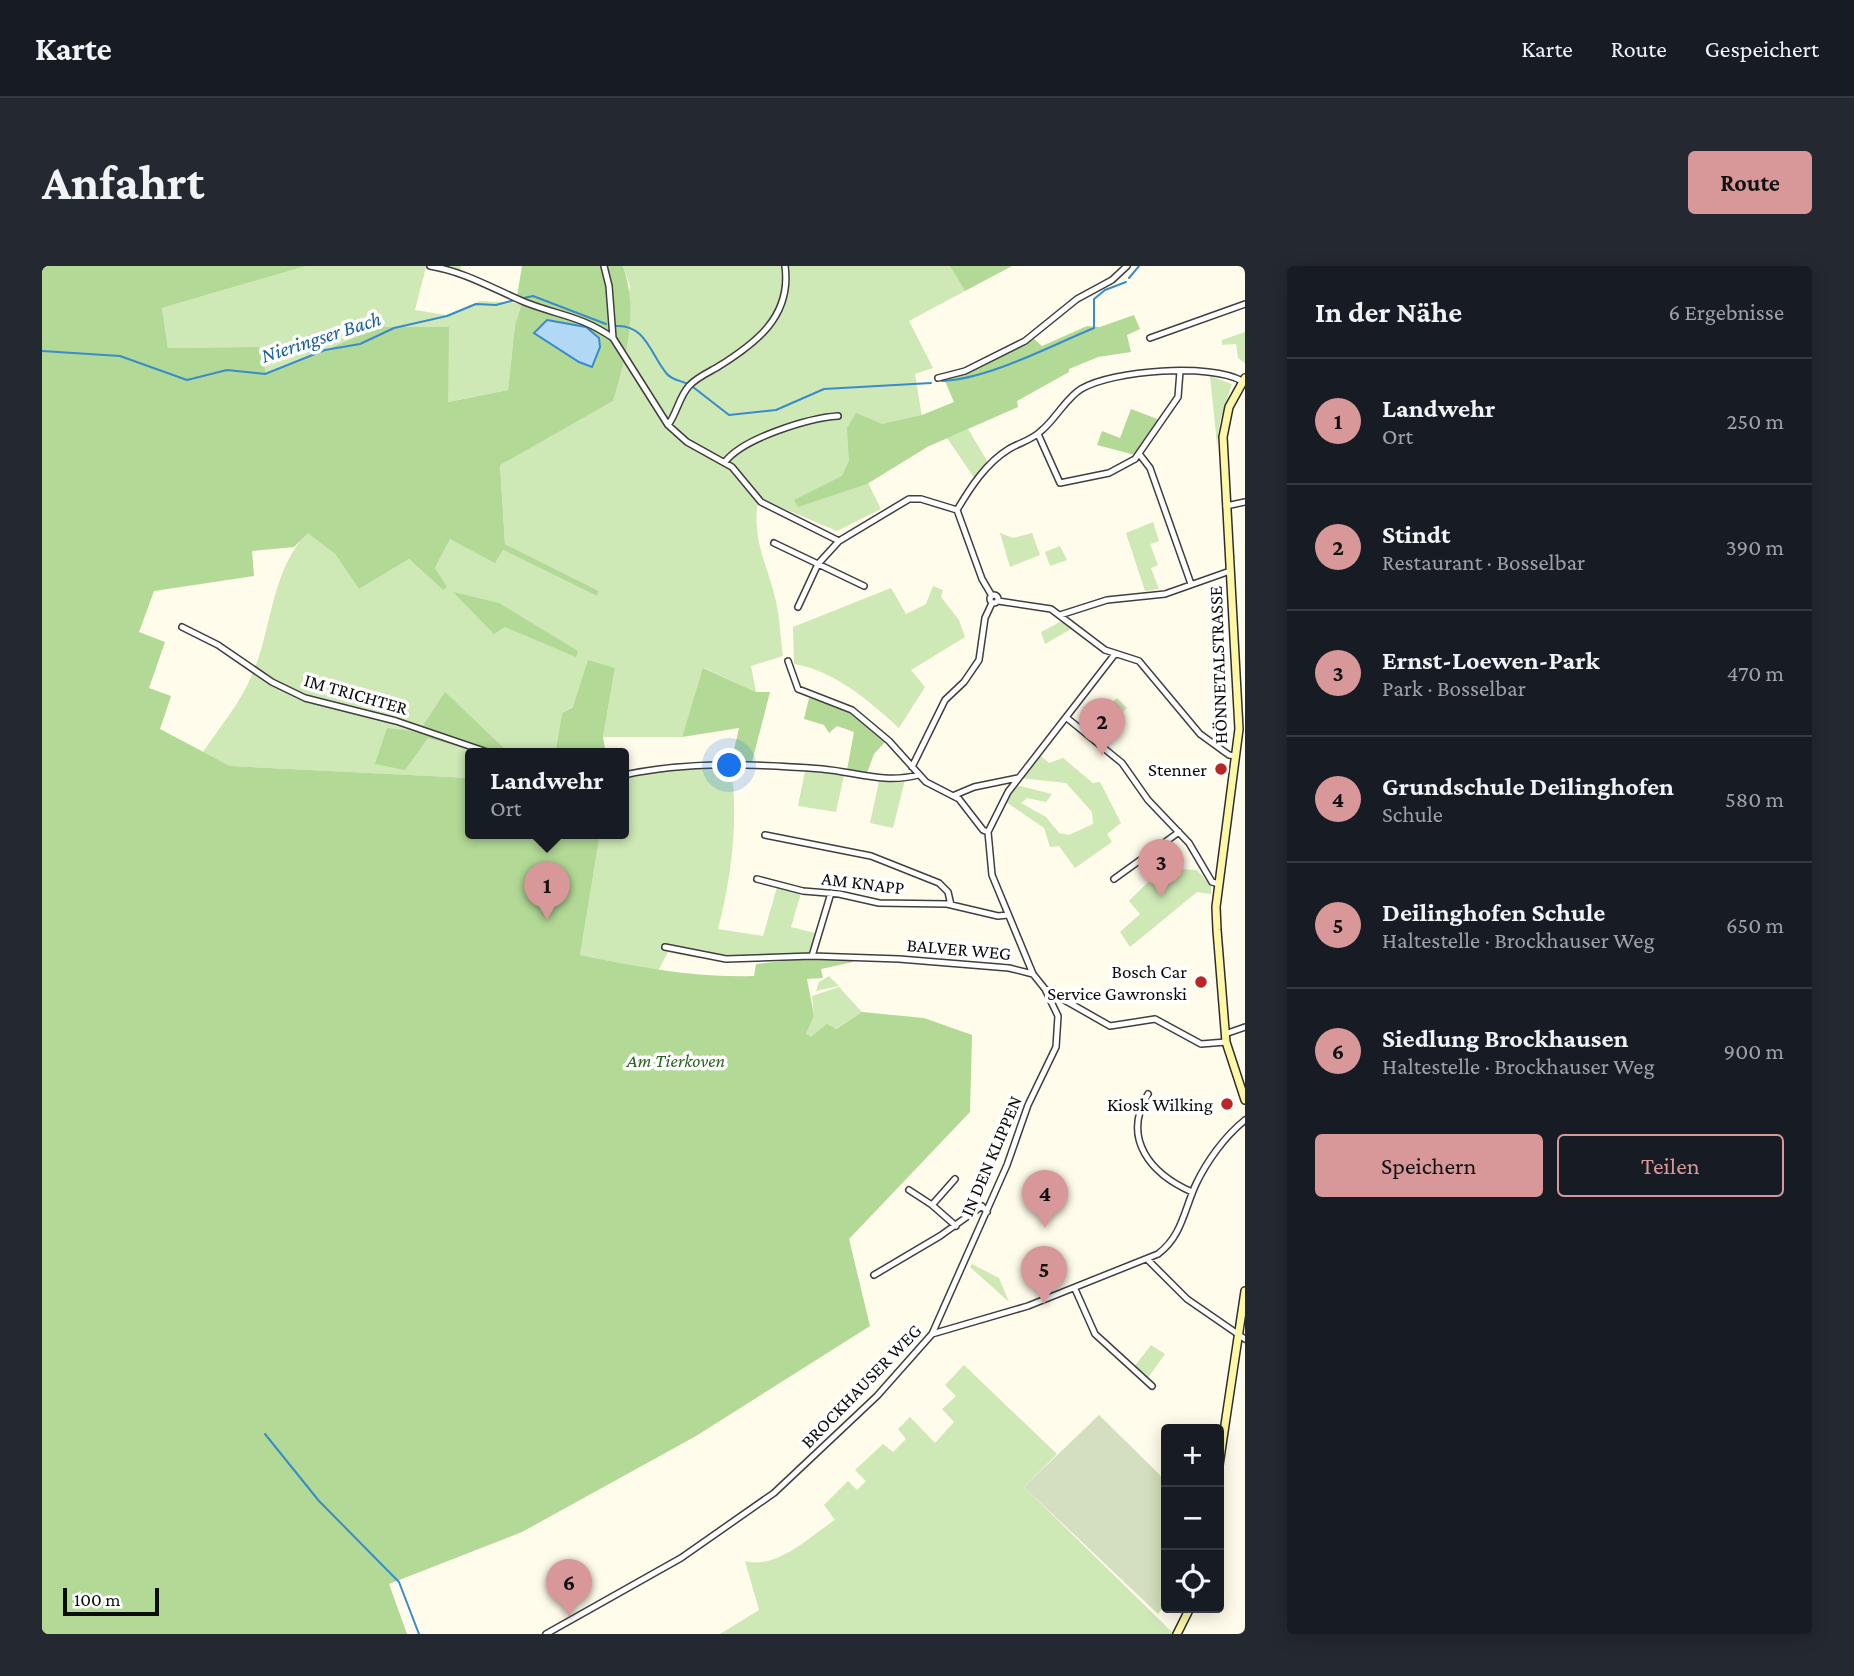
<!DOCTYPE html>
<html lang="de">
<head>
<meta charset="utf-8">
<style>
	body { margin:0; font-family:"Crimson Pro",serif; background:#242831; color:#f1f3f6 }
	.controls { position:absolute; right:21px; bottom:21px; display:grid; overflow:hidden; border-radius:7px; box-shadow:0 4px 18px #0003 }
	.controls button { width:63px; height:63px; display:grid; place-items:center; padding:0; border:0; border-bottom:2px solid #363941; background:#171b24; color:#f1f3f6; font:35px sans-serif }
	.scale { position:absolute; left:21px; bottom:18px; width:96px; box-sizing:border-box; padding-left:7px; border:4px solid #0c0c0c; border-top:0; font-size:19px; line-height:24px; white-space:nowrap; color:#0c0c0c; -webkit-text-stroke:5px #fff; paint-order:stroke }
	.you { position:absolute; left:688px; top:500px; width:24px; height:24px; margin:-18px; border:5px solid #fff; border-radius:50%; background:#1a73e8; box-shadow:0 0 0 10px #1a73e833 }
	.badge { display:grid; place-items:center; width:46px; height:46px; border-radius:50%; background:#d89799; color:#111; font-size:23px; font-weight:700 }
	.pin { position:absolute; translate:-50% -58px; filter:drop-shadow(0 2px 4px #0008) }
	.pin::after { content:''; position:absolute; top:37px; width:24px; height:21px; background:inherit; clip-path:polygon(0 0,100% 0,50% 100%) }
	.popup { position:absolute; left:423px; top:482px; width:164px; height:91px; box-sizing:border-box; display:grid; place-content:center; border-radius:7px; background:#171b24; filter:drop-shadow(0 2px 5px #0005); font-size:23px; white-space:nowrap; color:#9ea1a6 }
	.popup b { font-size:26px; color:#f1f3f6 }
	.popup::after { content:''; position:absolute; left:50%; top:100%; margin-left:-14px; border:14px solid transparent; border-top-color:#171b24 }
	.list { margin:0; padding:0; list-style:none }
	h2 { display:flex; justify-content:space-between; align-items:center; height:91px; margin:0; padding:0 28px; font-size:30px }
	h2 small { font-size:23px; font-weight:400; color:#9ea1a6 }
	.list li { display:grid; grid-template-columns:46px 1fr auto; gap:21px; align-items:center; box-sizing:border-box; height:126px; padding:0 28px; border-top:2px solid #363941 }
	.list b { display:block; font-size:26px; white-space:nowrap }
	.list p { margin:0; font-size:23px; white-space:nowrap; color:#9ea1a6 }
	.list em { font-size:23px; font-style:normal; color:#9ea1a6 }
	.actions { display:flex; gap:14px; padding:21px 28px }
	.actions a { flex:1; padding:16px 0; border:2px solid #d89799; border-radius:7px; text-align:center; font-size:24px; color:#d89799 }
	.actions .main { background:#d89799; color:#111 }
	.icon { flex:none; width:38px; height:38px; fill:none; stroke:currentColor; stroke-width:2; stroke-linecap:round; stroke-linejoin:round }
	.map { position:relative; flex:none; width:1203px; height:1368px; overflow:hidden; border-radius:7px }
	header { display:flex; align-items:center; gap:42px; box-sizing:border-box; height:98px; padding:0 35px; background:#171b24; border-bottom:2px solid #363941 }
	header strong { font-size:33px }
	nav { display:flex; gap:38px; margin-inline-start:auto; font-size:24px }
	.intro { display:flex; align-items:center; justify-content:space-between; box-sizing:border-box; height:168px; padding:0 42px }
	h1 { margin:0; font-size:49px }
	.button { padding:18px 32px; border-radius:7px; background:#d89799; color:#111; font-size:24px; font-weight:700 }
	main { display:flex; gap:42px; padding:0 42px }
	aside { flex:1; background:#171b24; border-radius:7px; box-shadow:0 4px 18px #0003 }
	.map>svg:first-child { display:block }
	.green { fill:#cee8b6 }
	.forest { fill:#b2d996 }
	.cemetery { fill:#d3dfbe }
	.water { fill:#b1d9f5; stroke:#398ccb; stroke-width:2 }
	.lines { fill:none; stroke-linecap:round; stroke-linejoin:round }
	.stream { stroke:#398ccb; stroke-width:2 }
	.street-casing { stroke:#3f3f3f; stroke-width:8 }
	.secondary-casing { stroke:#2e2e2e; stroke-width:10 }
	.street { stroke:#fff; stroke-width:5 }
	.secondary { stroke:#fef7a7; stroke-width:7 }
	.poi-dot { fill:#ba2628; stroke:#fff; stroke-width:2.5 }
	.labels { text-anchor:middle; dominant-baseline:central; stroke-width:7; stroke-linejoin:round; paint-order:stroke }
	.street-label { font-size:19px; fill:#0c0c0c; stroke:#fff }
	.poi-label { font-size:19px; fill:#0c0c0c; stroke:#fff; text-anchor:end }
	.park-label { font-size:19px; font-style:italic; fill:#2a631e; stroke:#fff }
	.water-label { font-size:21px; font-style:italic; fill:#175e9c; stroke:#fff }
</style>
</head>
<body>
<header>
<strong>Karte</strong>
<nav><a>Karte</a><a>Route</a><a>Gespeichert</a></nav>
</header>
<div class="intro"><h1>Anfahrt</h1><a class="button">Route</a></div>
<main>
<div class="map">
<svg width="1203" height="1368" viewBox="0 0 1203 1368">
	<rect width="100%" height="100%" fill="#fffceb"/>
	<!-- green -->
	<path class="green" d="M 264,0 L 419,0 L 418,7 L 384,1 L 373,44 L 404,49 L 438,35 L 480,37 L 473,59 L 466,124 L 405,136 L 406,61 L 338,61 L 223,108 L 216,81 L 126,82 L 120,42 Z
		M 581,0 L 908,0 L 923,25 L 867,55 L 891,102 L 873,108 L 885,181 L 826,217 L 839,243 L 795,265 L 717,232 C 707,274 730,306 736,346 C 738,361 739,376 741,390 L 709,400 L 714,426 L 662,402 L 640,471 L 561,471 L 573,402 L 530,441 L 520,447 L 513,488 L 428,488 L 428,512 L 188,500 L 161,486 C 177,462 199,436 210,409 C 231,361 228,306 266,266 L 293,288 L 317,323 L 367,293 L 401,324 L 404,321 L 393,302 L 408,273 L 453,296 L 461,284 L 555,330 L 557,325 L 463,278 L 458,198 L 571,135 L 588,20 Z
		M 1203,66 L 1203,97 L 1196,92 L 1194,78 L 1180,79 L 1180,74 Z
		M 1168,110 L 1190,118 L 1178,155 L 1175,179 Z
		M 926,163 L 947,198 L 933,213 L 905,172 Z
		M 1111,256 L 1117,275 L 1108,278 L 1116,299 L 1109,302 L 1117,323 L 1103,325 L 1084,267 Z
		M 958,267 L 971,272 L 990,267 L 998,289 L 968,301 Z
		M 1018,280 L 1025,294 L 1008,300 L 1003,286 Z
		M 891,320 L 901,324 L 899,331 L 917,354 L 923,371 L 869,404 L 883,421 L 857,462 C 826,434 793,405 752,398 L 751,361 L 849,322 L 864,348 L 884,338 Z
		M 1020,355 L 1029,363 L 1003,378 L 999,366 Z
		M 1075,432 L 1085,442 L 1055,471 L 1039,460 Z
		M 996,488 L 1007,497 L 1021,492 L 1051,517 L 1058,516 L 1079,557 L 1065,568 L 1070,576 L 1033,602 L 1017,580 L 1008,581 L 1002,562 L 964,536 L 974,519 L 1010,528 L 1004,536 L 985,532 L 979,537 L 1004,551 L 1017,567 L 1027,569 L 1051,558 L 1050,546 L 1024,517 L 978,512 Z
		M 636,497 L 689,502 C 697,552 689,614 676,663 L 721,670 L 735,621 L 759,627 L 749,661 L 773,667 L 769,689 C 716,692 679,699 626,686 L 616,705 L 538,689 L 558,568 L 582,568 L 582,506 Z
		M 763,505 L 802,509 L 794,546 L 756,540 Z
		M 863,514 L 851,562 L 828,557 L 837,515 Z
		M 1120,602 L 1155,604 L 1169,620 L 1169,628 L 1155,626 L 1088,681 L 1078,666 L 1098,648 L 1087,635 Z
		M 787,710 L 797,720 L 774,725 L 777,716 Z
		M 797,721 L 820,746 L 793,763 L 768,771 L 764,768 L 772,750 L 770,730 Z
		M 930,998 L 957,1012 L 967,1036 L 928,1001 Z
		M 1109,1079 L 1123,1088 L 1105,1113 L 1092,1101 Z
		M 922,1099 L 1015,1188 L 982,1221 L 1132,1368 L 678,1368 L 717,1344 L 703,1295 C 735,1304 768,1270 793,1254 L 782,1239 L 806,1215 L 815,1224 L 824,1215 L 813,1204 L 841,1178 L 851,1186 L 864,1173 L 856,1163 L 868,1151 L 893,1177 L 912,1156 L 900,1143 L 914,1130 L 903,1119 Z"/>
	<!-- forest -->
	<path class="forest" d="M 0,0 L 264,0 L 120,42 L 126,82 L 217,81 L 224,108 L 338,61 L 407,61 L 406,136 L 466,124 L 473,59 L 480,37 L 474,36 L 480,0 L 581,0 C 597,47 584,89 571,135 L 458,199 L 463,278 L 557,325 L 555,330 L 461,284 L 453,297 L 408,273 L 393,302 L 405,321 L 401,324 L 367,293 L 317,323 L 293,288 L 266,267 L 252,281 L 210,285 L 212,310 L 112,325 L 97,366 L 123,376 L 107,422 L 129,430 L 118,463 L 188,500 L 428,512 L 428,568 L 558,568 L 538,689 C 596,701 652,712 712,710 L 714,698 L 771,692 L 810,694 L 811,696 L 779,703 L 781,712 L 765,713 L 772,750 L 764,768 L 769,771 L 785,758 L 794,763 L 820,746 L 882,752 L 930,769 L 928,846 L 807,973 L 828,1060 L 654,1170 L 480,1266 L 347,1318 L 365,1368 L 0,1368 Z
		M 908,0 L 970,0 L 923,25 Z
		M 1092,49 L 1098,63 L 1085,69 L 1089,86 L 1056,91 L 1027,103 L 1027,106 L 975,135 L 976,141 L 885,181 L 825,218 L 756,241 L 752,234 L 800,210 L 807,195 L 805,162 L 814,147 L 840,158 L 880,149 L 912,136 L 902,113 L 946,97 L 992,73 L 1000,80 L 1045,60 L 1058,61 Z
		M 1089,143 L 1118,154 L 1093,189 L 1055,179 L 1060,165 L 1078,172 Z
		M 411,326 L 457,337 L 536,385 L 534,391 L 463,361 L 452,368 Z
		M 546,394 L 573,402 L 561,471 L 564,488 L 513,488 L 520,447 L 531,441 Z
		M 661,402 L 714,426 L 728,426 L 710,496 L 689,497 L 697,462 L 640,471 Z
		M 403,426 L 468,488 L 444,488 L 386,472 L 363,504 L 333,498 L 345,462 L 377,466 Z
		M 767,432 L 808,445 L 843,476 L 832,488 L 825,507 L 805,504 L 812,466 L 795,460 L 787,467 L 782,459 L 762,453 Z"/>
	<!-- cemetery -->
	<path class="cemetery" d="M 1057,1149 L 1124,1215 L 1124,1338 L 1116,1348 L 982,1221 Z"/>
	<!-- water -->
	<path class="water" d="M 505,54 L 544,61 L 557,72 L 558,81 L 550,101 L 537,96 L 492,67 Z"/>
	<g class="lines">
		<!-- stream -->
		<path class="stream" d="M 1087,12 L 1097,0
			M 482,32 L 491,30 L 564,58
			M 574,60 C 604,58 609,90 625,108 C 630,114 640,115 646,118
			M 0,85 L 78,90 L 145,114 L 185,104 L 223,108 L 283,84 L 318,78 L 352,62 L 405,50 L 434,38 L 454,39 L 473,34
			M 900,115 C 947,113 1008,80 1052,62 L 1052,33 L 1063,24 L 1084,16
			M 651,121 L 687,149 L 734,144 L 782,123 L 889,117
			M 223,1168 L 277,1235 L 357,1316 L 377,1368"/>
		<!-- street casing -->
		<g class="street-casing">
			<path id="street" d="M 388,0 C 424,6 451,23 485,37 C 519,50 539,50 571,72
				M 562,0 L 567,20 L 571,72 L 626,159 L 645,176 L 690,201 L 719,236 L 797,275
				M 1108,72 L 1203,38
				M 896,112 L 923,105 L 983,75 L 1035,33 L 1070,14 L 1085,0
				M 626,159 C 635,147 637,131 647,120 C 654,112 665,107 674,102 C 713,78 750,51 743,0
				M 996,168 L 1018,217 L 1067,207 L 1093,193 L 1136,131 L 1138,105
				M 1098,189 L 1108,202 L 1149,318
				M 683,196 C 701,172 767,152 796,150
				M 1184,240 L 1203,236
				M 915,244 L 940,313 L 950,330
				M 732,277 L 776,298 L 797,275 L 867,233 L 879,233 L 915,244 C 928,222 944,197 967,183 C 977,177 990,174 999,165 C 1013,154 1024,132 1039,123 C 1071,104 1169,97 1200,115
				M948 333a4 4 0 1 1 8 0a4 4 0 1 1-8 0Z
				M 956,335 L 1009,343 L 1063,384 L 1097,395 L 1158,468 L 1187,489 L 1194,490
				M 756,341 L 776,298 L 822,320
				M 1018,349 L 1065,334 L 1123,328 L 1188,305
				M 140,361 L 176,379 L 230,416 L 263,432 L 354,455 L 451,488
				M 746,395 L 756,423 L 810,444 L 847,475 L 884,516 L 917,533 L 941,564 L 946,566 L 950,609 L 991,708 L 1003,723 L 1068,760 L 1113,753 L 1159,778 L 1184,776
				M 1025,452 L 1080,497 L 1106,534 L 1147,577 L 1170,616 L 1177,618
				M 870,501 L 903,434 L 922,416 L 937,394 L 943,352 L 950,337
				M 582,509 C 646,495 715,498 780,503 C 814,506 842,518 876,509
				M 913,529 L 932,521 L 976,512
				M 946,566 L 966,526 L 1073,388
				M 723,569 L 829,590 L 897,617 L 906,626 L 909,639
				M 715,613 L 761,625 L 797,628 L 837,637 L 905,638 L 956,650 L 966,649
				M 1072,613 L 1137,566
				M 623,681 L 684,693 L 770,690 L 857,693 L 967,702 L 991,708
				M 770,690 L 789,627
				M 1183,768 L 1203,761
				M 1106,828 C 1079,873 1109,908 1150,926
				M 913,913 L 890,939 L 914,960
				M 867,924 L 890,939
				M 1106,994 L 1145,1033 L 1203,1073
				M 832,1009 L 898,970 L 940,940 L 945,946
				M 1033,1023 L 1053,1068 L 1110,1120
				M 890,1068 L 965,899 L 986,839 L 1014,781 L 1016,750 L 1003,723
				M 504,1368 L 639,1292 L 732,1227 L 835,1130 L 890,1068 L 986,1040 L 1116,988 C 1140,970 1142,944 1154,918 C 1165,895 1183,870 1203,854"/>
		</g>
		<!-- secondary casing -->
		<g class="secondary-casing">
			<path id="secondary" d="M 1203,112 L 1187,141 L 1181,171 L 1197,463 L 1174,641 L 1175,664 L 1184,776 L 1203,834
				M 1177,1199 L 1203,1025
				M 1135,1368 L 1148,1342"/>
		</g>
		<!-- street -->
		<use href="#street" class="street"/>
		<!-- secondary -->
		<use href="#secondary" class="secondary"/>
	</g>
	<!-- markers -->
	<g class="poi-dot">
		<circle cx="1179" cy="503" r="7"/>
		<circle cx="1159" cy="716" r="7"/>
		<circle cx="1185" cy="838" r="7"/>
	</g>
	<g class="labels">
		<!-- street labels -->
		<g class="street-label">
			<text transform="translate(1176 399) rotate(-92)">HÖNNETALSTRASSE</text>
			<text transform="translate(314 428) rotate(16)">IM TRICHTER</text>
			<text transform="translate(821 617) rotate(7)">AM KNAPP</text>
			<text transform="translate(917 683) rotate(5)">BALVER WEG</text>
			<text transform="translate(949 890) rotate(-67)">IN DEN KLIPPEN</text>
			<text transform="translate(819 1120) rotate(-46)">BROCKHAUSER WEG</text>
		</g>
		<!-- poi labels -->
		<g class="poi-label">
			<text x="1165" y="503">Stenner</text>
			<text x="1145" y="705">Bosch Car<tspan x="1145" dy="22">Service Gawronski</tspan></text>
			<text x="1171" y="838">Kiosk Wilking</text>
		</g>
		<!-- park labels -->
		<g class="park-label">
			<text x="634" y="794">Am Tierkoven</text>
		</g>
		<!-- water labels -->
		<g class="water-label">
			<text transform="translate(279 71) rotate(-18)">Nieringser Bach</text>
		</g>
	</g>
</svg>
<div class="controls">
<button>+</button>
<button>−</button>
<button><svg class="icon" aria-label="locate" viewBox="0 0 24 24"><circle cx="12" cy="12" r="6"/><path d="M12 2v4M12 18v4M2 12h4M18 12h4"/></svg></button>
</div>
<div class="scale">100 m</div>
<div class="you"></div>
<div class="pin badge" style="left:505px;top:654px">1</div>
<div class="popup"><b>Landwehr</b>Ort</div>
<div class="pin badge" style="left:1060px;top:490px">2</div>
<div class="pin badge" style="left:1119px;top:631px">3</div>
<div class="pin badge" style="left:1003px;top:962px">4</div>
<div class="pin badge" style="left:1002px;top:1038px">5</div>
<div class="pin badge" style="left:527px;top:1351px">6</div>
</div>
<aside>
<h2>In der Nähe<small>6 Ergebnisse</small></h2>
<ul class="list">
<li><span class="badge">1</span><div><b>Landwehr</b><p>Ort</p></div><em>250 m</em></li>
<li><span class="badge">2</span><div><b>Stindt</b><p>Restaurant · Bosselbar</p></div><em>390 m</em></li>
<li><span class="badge">3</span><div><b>Ernst-Loewen-Park</b><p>Park · Bosselbar</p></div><em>470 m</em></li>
<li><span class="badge">4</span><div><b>Grundschule Deilinghofen</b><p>Schule</p></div><em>580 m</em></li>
<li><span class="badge">5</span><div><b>Deilinghofen Schule</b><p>Haltestelle · Brockhauser Weg</p></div><em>650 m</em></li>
<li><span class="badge">6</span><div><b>Siedlung Brockhausen</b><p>Haltestelle · Brockhauser Weg</p></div><em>900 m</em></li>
</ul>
<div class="actions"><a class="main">Speichern</a><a>Teilen</a></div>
</aside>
</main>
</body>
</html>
